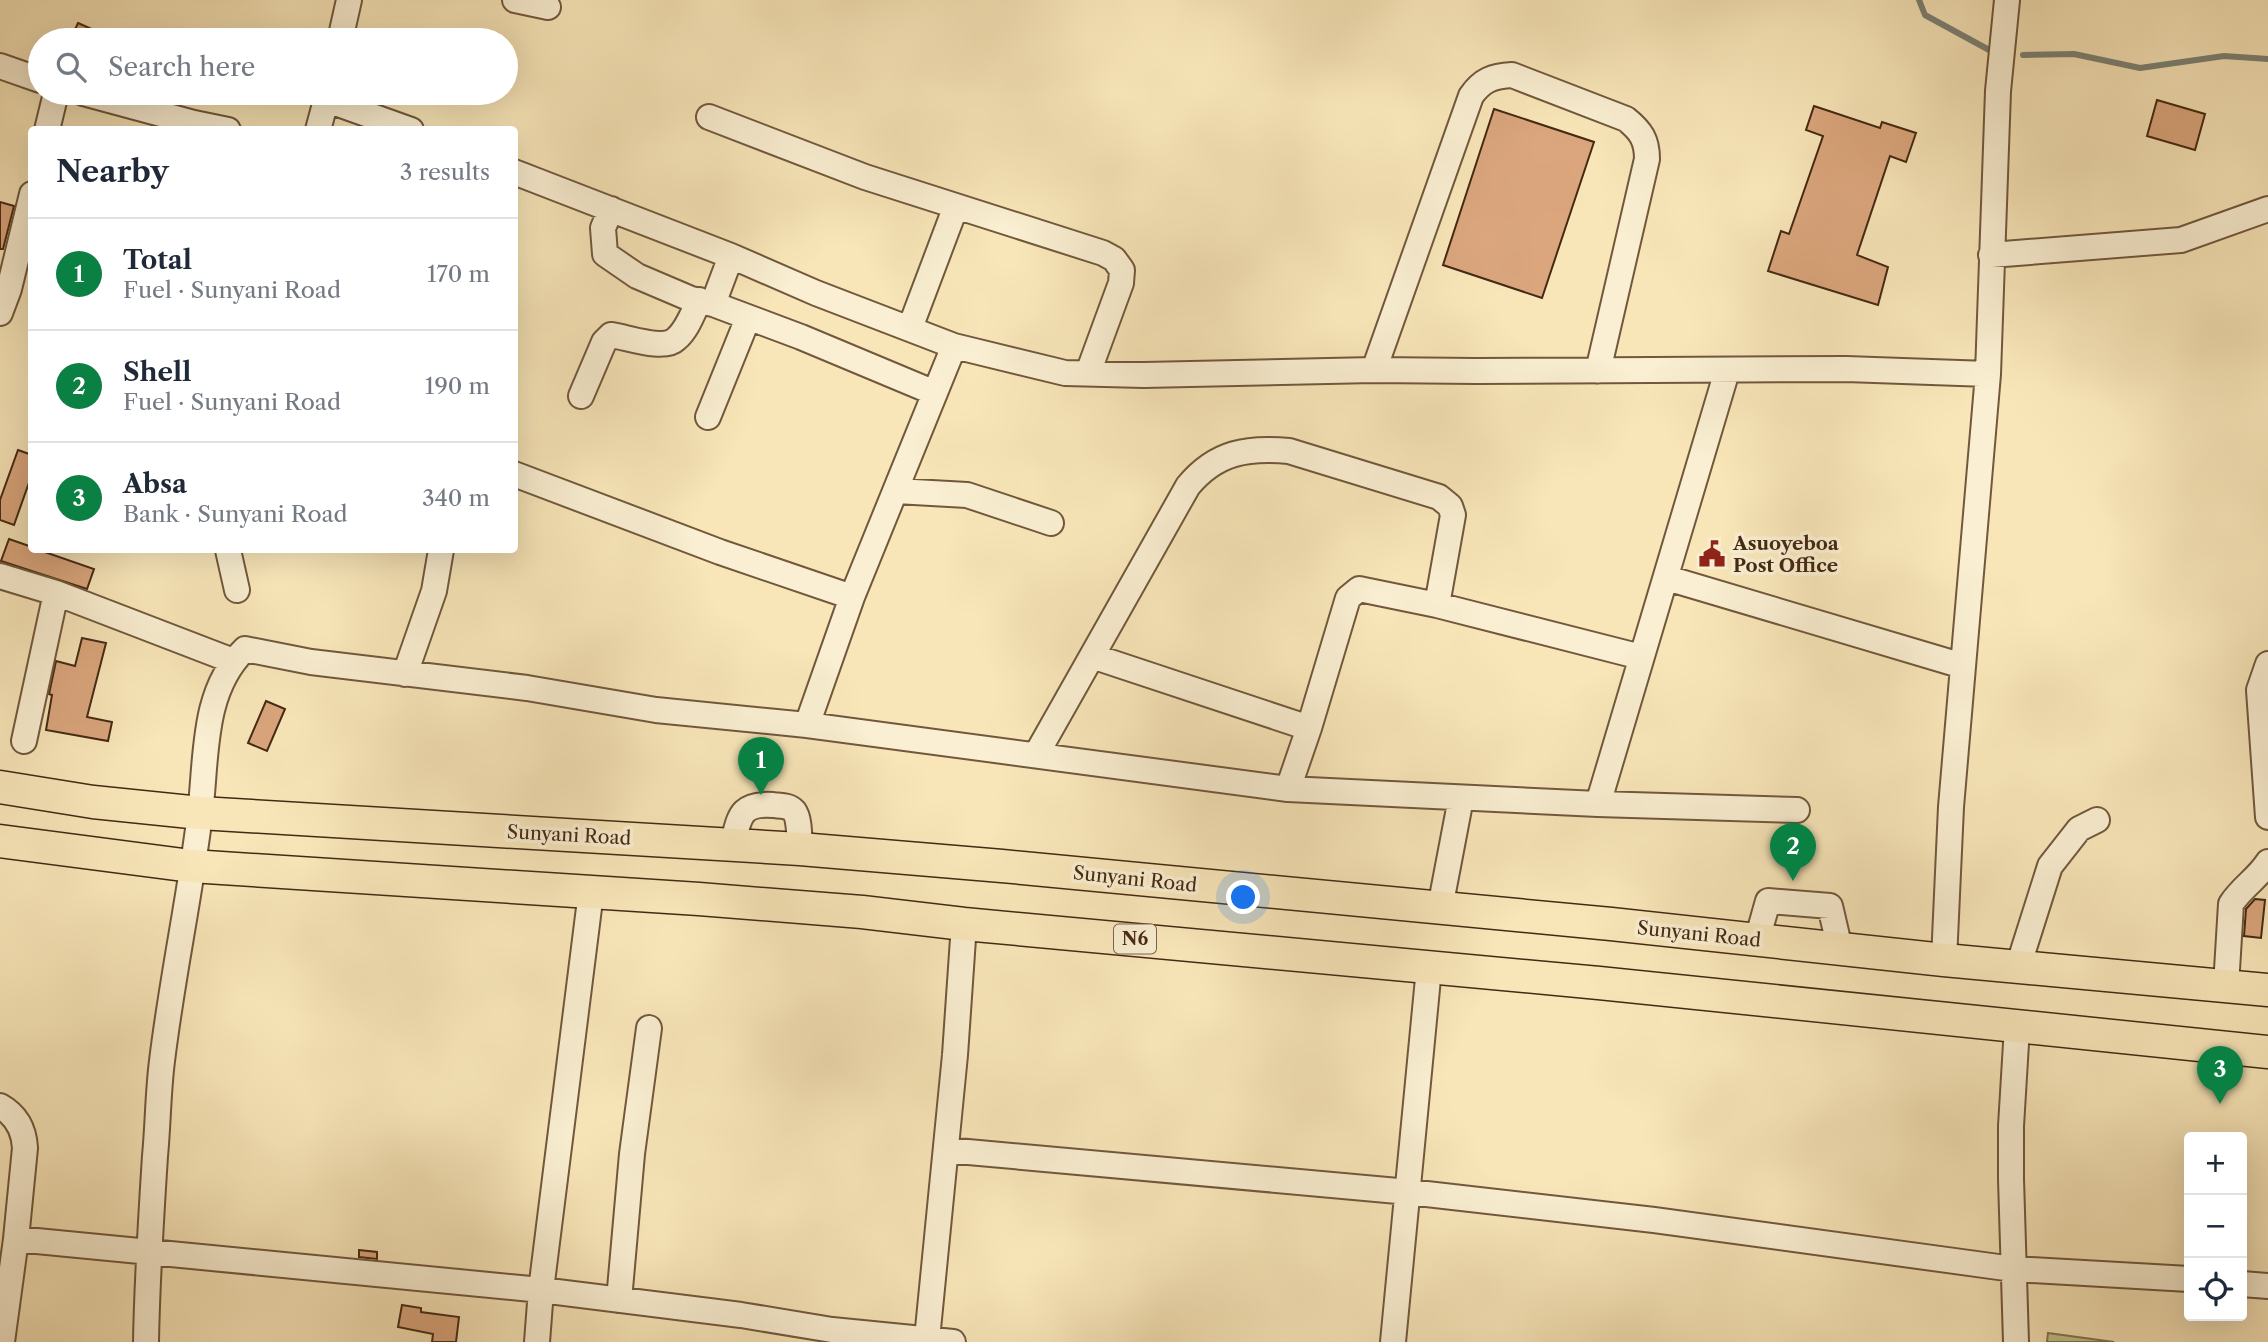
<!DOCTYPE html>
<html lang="en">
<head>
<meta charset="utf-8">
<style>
	body { margin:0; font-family:"Libre Caslon Text",serif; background:#f6f6f7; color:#1f2937 }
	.controls { position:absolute; right:21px; bottom:21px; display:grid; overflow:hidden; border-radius:7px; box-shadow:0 7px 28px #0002 }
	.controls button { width:63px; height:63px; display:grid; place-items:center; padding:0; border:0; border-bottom:2px solid #e0e1e3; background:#fff; color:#1f2937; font:35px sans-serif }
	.you { position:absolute; left:1244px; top:898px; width:24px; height:24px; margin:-18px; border:5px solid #fff; border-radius:50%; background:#1a73e8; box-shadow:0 0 0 10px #1a73e833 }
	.badge { display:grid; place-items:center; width:46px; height:46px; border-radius:50%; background:#0b8043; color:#fff; font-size:23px; font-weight:700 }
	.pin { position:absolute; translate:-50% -58px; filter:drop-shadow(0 2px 4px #0008) }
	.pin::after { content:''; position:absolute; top:37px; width:24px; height:21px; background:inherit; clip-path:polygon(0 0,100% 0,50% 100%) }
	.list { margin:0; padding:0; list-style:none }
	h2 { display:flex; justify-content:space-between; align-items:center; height:91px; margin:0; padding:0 28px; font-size:30px }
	h2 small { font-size:23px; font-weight:400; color:#747a83 }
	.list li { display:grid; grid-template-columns:46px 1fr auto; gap:21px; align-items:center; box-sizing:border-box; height:112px; padding:0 28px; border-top:2px solid #e0e1e3 }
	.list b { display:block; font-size:26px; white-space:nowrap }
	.list p { margin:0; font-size:23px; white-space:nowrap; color:#747a83 }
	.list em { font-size:23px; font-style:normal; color:#747a83 }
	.icon { flex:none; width:38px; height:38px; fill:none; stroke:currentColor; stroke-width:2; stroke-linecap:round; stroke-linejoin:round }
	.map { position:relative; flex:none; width:2268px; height:1342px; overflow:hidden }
	.search { position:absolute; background:#fff; box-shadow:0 7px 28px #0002; left:28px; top:28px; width:490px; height:77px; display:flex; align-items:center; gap:18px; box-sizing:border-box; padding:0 24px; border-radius:38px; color:#747a83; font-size:26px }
	.panel { position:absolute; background:#fff; box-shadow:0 7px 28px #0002; left:28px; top:126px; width:490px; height:427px; border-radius:7px }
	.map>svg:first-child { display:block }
	.green { fill:#c2c38c; stroke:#837650; stroke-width:2 }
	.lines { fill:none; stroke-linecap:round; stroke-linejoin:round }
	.stream { stroke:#7b8276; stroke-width:6 }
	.building { fill:#dba67d; stroke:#442913; stroke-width:2 }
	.minor-casing { stroke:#71583c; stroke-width:28 }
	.major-casing { stroke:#442913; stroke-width:35 }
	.minor { stroke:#faefd2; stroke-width:24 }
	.major { stroke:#f8e6b9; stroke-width:32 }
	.labels { text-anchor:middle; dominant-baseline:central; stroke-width:7; stroke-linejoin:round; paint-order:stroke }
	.shield { fill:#faefd2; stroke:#7b644c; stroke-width:2 }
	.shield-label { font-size:18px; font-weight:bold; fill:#442913 }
	.poi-label { font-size:19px; font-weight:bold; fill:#442913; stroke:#faefd2; text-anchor:start }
	.street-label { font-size:19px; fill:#442913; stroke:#faefd2 }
</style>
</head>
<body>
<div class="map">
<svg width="2268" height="1342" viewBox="0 0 2268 1342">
	<rect width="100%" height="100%" fill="#f8e6b9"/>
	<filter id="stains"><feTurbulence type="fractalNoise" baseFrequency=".00286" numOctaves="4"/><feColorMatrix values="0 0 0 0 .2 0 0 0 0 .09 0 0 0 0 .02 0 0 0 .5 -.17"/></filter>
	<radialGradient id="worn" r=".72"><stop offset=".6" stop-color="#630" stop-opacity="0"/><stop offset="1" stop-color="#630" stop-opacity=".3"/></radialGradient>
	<!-- green -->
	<path class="green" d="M 2048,1333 L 2114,1342 L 2047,1342 Z"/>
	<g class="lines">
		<!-- stream -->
		<path class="stream" d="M 1919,0 L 1925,15 L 1991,51
			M 2023,55 L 2074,54 L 2140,68 L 2224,56 L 2268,59"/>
	</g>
	<!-- building -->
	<path class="building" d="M 78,23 L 116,40 L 70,40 Z
		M 2157,100 L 2205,114 L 2195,150 L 2147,136 Z
		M 1814,106 L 1880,128 L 1882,122 L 1916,133 L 1906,162 L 1890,156 L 1857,255 L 1888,267 L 1878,305 L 1768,271 L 1781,231 L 1789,234 L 1823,136 L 1806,130 Z
		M 1494,109 L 1594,142 L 1542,298 L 1443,265 Z
		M 0,202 L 14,206 L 3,249 L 0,249 Z
		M 18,450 L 32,455 L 32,474 L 14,525 L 0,520 L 0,500 Z
		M 9,539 L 32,547 L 32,550 L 39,550 L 94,569 L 87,589 L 1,561 Z
		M 82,638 L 106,643 L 87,717 L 112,722 L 108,741 L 46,730 L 52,695 L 49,694 L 56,661 L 75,666 Z
		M 266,701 L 285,709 L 267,751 L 248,743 Z
		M 2255,899 L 2265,900 L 2261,938 L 2244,936 L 2246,909 Z
		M 359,1250 L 377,1252 L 377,1259 L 359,1257 Z
		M 402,1305 L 421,1308 L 421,1312 L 459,1317 L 456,1342 L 432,1342 L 433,1334 L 398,1327 Z"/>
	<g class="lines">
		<!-- minor casing -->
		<g class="minor-casing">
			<path id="minor" d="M 515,0 L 548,7
				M 340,40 L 349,0
				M 0,66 L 40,80
				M 83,93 L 194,123 L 228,130
				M 327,100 L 411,130
				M 709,117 L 865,177 L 1103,253 L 1114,259 L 1122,270 L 1121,283 L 1088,373
				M 47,130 L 56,93
				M 318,130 L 328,93
				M 514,172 L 731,256 L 816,293 L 954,346 L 1065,373 L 1144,375 L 1374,370 L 1476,371 L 1846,369 L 1988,374
				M 611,209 L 603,228 L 605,254 L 637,276 L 691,299 L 713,304 L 801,337 L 935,393
				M 1991,255 L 2181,240 L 2268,209
				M 713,304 L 731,256
				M 0,313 L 9,289 L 32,194
				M 910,328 L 956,206
				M 1374,370 L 1471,96 C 1482,80 1493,76 1512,75 L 1626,119 C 1641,131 1647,140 1647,159 L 1598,371
				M 581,396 L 604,342 L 611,335 C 627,337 664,351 676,339 C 687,330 693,313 699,300
				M 708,417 L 748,318
				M 514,474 L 720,552 L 852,597
				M 896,491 L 967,495 L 1051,523
				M 228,550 L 237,590
				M 0,576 L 56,593 L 233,661
				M 1667,578 L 1963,666
				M 1092,656 L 1309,728
				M 2268,664 L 2259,690 L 2268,817
				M 405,674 L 434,591 L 441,550
				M 807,725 L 852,597 L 954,346
				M 24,741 L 56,593
				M 1036,755 L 1188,486 C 1216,452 1248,447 1289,451 L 1439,497 L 1450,506 L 1453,515 L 1437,605
				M 1288,789 L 1309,728 L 1348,598 L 1359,589 L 1437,605 L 1641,657
				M 1598,804 L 1727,371
				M 732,845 C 740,817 739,803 773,805 C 779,806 789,805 794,811 C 800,819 799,838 800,849
				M 1440,908 L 1461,798
				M 1757,940 L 1768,901 L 1830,906 L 1840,949
				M 1944,960 L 1951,807 L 1988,374 L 1998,91 L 2007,0
				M 2018,967 L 2050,866 L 2079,829 L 2097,820
				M 2226,986 L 2231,904 C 2241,888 2258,878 2268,862
				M 0,1106 C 16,1115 24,1129 25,1148 L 16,1239 L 2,1342
				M 946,1150 L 1409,1192 L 1654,1220 L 2013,1269 L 2189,1279
				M 16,1239 L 541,1290 L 741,1315 L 832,1330 L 953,1342
				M 2242,1284 L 2268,1286
				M 619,1300 L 632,1154 L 649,1028
				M 927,1339 L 955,1055 L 964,924
				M 146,1342 C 147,1280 151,1218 155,1156 C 158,1125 158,1092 162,1061 C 172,978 190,896 200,814 C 207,758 201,692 245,649 L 311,662 L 527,688 L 656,710 L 807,725 L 1288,789 L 1598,804 L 1797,810
				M 537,1342 L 541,1290 L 591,892
				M 1393,1342 L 1429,968
				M 2016,1342 L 2011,1179 L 2011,1126 L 2017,1027"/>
		</g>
		<!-- major casing -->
		<g class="major-casing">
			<path id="major" d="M 0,787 L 93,802 L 200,813 L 800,849 L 1002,866 L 1611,924 L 1944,960 L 2268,990
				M 0,841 L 191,866 L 699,899 L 862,912 L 964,924 L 1599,983 L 2268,1052"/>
		</g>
		<!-- minor -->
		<use href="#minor" class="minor"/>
		<!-- major -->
		<use href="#major" class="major"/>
	</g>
	<!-- icons -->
	<defs>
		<g id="civic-bare" transform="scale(2.1)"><path d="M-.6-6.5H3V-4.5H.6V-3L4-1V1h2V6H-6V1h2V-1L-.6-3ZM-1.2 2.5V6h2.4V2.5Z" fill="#8f2418" stroke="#faefd2" stroke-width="2.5" paint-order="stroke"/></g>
	</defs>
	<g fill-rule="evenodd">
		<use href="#civic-bare" x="1712" y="554"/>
	</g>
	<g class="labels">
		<!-- shield labels -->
		<rect class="shield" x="1114" y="924.5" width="42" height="29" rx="5"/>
		<g class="shield-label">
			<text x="1135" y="939">N6</text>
		</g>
		<!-- poi labels -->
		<g class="poi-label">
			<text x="1733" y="543">Asuoyeboa<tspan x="1733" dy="22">Post Office</tspan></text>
		</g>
		<!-- street labels -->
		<g class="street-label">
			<text transform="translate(569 835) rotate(3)">Sunyani Road</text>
			<text transform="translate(1135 879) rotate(6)">Sunyani Road</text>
			<text transform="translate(1699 934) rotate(6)">Sunyani Road</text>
		</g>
	</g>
	<rect width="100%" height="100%" filter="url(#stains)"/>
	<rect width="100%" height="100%" fill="url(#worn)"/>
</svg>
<div class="controls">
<button>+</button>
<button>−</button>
<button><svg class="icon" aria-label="locate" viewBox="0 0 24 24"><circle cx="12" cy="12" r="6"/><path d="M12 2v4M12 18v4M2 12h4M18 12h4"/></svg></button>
</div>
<div class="you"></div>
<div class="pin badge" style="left:761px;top:795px">1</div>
<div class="pin badge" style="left:1793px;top:881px">2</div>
<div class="pin badge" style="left:2220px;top:1104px">3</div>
<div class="search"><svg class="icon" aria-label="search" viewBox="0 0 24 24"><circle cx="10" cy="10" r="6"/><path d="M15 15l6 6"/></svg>Search here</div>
<section class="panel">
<h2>Nearby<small>3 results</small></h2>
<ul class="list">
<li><span class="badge">1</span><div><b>Total</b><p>Fuel · Sunyani Road</p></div><em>170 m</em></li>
<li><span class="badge">2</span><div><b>Shell</b><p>Fuel · Sunyani Road</p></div><em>190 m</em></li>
<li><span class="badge">3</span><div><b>Absa</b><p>Bank · Sunyani Road</p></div><em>340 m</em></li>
</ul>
</section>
</div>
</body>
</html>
